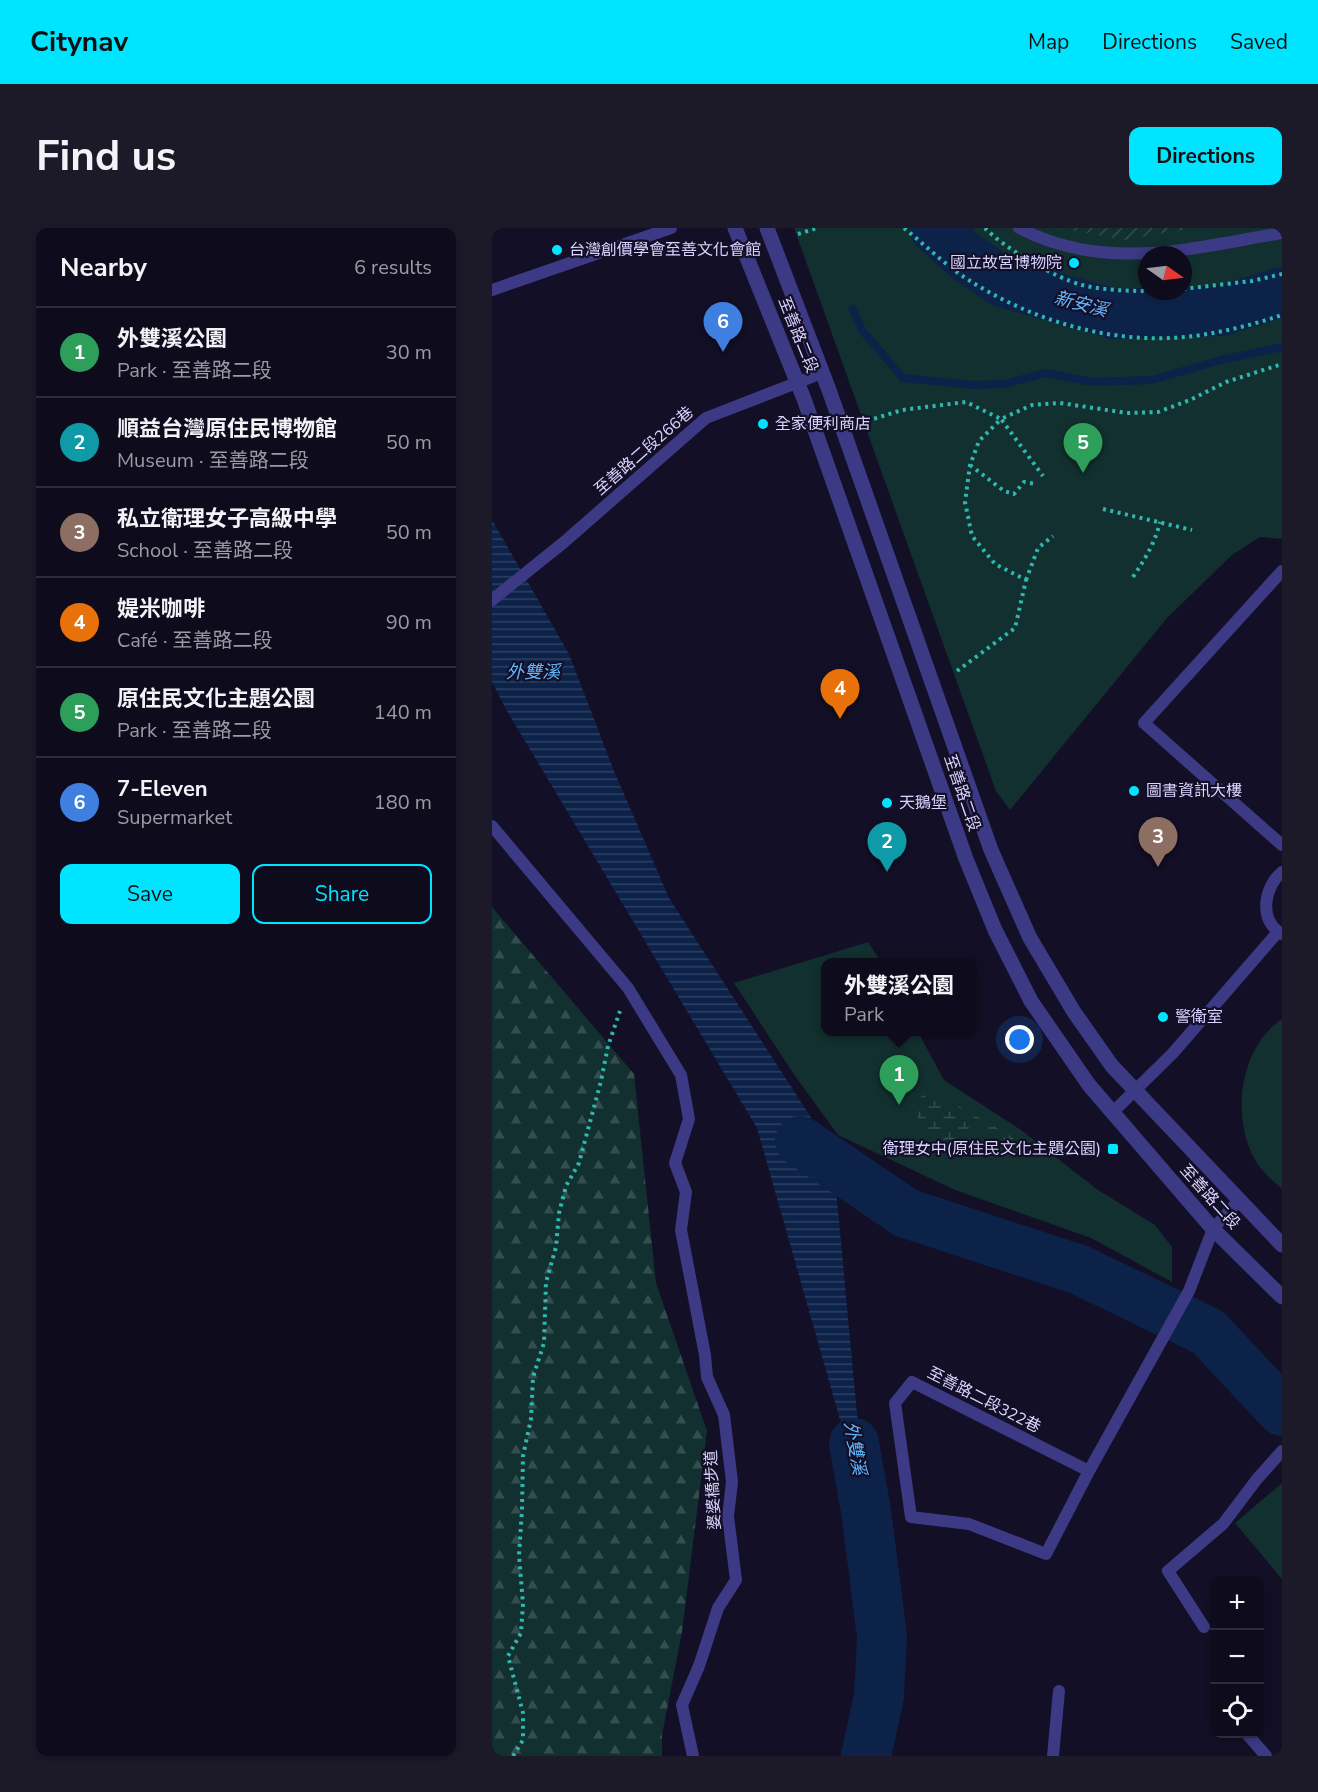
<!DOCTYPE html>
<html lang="en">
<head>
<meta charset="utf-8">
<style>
	body { margin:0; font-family:"Nunito Sans","Noto Sans TC",sans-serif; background:#1c1929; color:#f1f3f6 }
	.controls { position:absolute; right:18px; bottom:18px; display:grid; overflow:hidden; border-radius:12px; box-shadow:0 3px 9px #0003 }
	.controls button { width:54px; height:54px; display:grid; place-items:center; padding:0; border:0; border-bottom:2px solid #2e2b3b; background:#0e0b1c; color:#f1f3f6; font:30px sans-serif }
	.compass { position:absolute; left:646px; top:18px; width:54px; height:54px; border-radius:50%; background:#0e0b1c; box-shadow:0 3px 9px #0003; rotate:104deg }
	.you { position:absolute; left:528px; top:812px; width:21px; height:21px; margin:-15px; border:4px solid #fff; border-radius:50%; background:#1a73e8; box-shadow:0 0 0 9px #1a73e833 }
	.badge { display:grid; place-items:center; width:39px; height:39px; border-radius:50%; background:#00e5ff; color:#fff; font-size:20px; font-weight:700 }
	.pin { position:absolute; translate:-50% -50px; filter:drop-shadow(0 2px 3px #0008) }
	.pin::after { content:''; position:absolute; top:32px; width:21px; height:18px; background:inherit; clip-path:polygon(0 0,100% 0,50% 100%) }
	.popup { position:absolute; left:329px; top:730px; width:156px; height:78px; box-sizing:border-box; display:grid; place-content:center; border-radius:12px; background:#0e0b1c; filter:drop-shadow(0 2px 4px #0005); font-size:20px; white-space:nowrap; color:#9b9ba3 }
	.popup b { font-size:22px; color:#f1f3f6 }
	.popup::after { content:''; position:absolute; left:50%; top:100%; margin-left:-12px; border:12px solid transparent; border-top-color:#0e0b1c }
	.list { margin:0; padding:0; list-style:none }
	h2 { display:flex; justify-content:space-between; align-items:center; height:78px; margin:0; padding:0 24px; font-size:26px }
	h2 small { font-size:20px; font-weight:400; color:#9b9ba3 }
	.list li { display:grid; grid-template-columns:39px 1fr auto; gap:18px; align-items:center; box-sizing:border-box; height:90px; padding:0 24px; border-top:2px solid #2e2b3b }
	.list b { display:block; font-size:22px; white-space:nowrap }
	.list p { margin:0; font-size:20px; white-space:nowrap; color:#9b9ba3 }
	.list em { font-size:20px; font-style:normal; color:#9b9ba3 }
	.actions { display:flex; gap:12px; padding:18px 24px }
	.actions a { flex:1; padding:14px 0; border:2px solid #00e5ff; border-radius:12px; text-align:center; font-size:21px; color:#00e5ff }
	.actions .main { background:#00e5ff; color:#111 }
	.icon { flex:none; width:33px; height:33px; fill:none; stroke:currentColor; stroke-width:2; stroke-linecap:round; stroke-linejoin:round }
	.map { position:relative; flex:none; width:790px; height:1528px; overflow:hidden; border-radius:12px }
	header { display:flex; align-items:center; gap:36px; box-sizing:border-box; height:84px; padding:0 30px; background:#00e5ff; color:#111 }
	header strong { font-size:28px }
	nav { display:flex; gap:33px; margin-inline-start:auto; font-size:21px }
	.intro { display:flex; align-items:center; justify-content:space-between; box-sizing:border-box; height:144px; padding:0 36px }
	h1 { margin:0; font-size:42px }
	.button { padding:15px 27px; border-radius:12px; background:#00e5ff; color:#111; font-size:21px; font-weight:700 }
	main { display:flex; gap:36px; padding:0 36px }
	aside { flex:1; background:#0e0b1c; border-radius:12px; box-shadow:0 3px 9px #0003 }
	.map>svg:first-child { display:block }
	.green { fill:#12302f; fill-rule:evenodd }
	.forest { fill:url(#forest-firs) }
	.wetland { fill:url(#wetland-marsh) }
	.garden { fill:url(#garden-furrows) }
	.water { fill:url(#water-rules) }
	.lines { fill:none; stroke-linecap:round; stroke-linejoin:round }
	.stream { stroke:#0c2248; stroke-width:8 }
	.river { stroke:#0c2248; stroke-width:50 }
	.path { stroke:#2fb8b0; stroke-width:4; stroke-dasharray:3 4.5; stroke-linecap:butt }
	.service { stroke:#3d3a85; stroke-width:12 }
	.tertiary { stroke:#3d3a85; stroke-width:15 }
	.poi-dot { fill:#00e5ff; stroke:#130f26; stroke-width:2 }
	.labels { text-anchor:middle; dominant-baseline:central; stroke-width:4.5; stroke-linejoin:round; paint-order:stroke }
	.poi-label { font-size:16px; fill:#d9d4ff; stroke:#130f26; text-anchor:start }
	.street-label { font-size:16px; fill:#d9d4ff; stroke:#130f26 }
	.water-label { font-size:18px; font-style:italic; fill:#62b6ff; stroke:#130f26 }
</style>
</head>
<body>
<header>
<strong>Citynav</strong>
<nav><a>Map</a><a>Directions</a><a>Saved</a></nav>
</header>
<div class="intro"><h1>Find us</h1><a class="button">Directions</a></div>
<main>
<aside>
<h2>Nearby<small>6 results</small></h2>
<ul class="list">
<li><span class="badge" style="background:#2e9e5b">1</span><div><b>外雙溪公園</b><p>Park · 至善路二段</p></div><em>30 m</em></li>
<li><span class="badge" style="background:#0f9aa8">2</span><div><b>順益台灣原住民博物館</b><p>Museum · 至善路二段</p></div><em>50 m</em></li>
<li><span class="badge" style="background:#8d6e63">3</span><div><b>私立衛理女子高級中學</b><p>School · 至善路二段</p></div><em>50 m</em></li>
<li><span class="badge" style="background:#e8710a">4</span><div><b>媞米咖啡</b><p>Café · 至善路二段</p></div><em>90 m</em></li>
<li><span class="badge" style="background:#2e9e5b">5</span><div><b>原住民文化主題公園</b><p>Park · 至善路二段</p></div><em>140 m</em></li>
<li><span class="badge" style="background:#3f7fe0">6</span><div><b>7-Eleven</b><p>Supermarket</p></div><em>180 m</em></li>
</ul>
<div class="actions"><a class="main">Save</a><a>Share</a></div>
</aside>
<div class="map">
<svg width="790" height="1528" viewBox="0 0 790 1528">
	<defs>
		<pattern id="forest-firs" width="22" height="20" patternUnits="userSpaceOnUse" patternTransform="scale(1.5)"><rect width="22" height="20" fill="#12302f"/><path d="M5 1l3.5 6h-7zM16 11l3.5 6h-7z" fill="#344d4e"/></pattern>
		<pattern id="wetland-marsh" width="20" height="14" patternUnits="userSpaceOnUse" patternTransform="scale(1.5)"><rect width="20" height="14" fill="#12302f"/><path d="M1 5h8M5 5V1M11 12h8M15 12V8" fill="none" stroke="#344d4e"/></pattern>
		<pattern id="garden-furrows" width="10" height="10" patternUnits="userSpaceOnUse" patternTransform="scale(1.5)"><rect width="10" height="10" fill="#12302f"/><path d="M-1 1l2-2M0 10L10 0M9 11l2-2" fill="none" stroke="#344d4e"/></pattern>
		<pattern id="water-rules" width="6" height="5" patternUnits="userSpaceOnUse" patternTransform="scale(1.5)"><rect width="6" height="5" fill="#0c2248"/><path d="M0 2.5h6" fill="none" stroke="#2f4163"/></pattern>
	</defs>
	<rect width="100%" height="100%" fill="#130f26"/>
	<!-- green -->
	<path class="green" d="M 302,0 L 422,0 L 491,56 L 572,96 L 668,107 L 790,80 L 790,311 L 768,309 L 740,327 L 675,390 L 518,582 L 504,563 Z
		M 470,0 L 790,0 L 790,52 L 742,61 L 622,74 L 519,43 ZM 655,27 L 691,27 L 691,63 L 655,63 Z
		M 376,714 L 389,734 L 334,734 L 334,804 L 426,804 L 452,852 L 529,902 L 606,962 L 663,997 L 680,1019 L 680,1054 L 599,1010 L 463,962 L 346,907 L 303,848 L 242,755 Z
		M 790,791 L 790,961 C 780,952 768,942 762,930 C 739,887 748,819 790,791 Z
		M 790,1255 L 790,1351 L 743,1295 Z"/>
	<!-- forest -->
	<path class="forest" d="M 0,679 L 142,846 L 164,1055 L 215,1203 L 190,1404 L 170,1507 L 170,1528 L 0,1528 Z"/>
	<!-- wetland -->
	<path class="wetland" d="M 433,865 L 450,869 L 467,878 L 522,910 C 512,920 510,926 512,939 L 502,935 L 493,920 L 495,904 L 483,897 L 476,900 C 475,903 474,907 472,909 C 459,923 432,915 427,898 C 425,891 425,881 425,873 Z"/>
	<!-- garden -->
	<path class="garden" d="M 568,0 L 700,0 L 632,12 Z"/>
	<!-- water -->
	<path class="water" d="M 0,292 L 77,426 L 122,543 L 177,670 L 318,888 L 342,939 L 374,1283 L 265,900 L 15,483 L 0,454 Z"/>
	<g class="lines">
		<!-- stream -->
		<path class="stream" d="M 361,81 L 370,102 L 411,150 L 481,157 L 512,156 L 554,145 L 600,154 L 660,152 L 729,132 L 790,119"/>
		<!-- river -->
		<path class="river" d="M 442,0 L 472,27 L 510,54 L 622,86 L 728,83 L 790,64
			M 308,913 L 414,985 L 588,1042 L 716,1104 L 790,1183
			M 362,1215 L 374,1283 L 390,1408 L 387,1468 L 374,1528"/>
		<!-- path -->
		<path class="path" d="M 412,0 C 432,16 451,35 472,49 C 542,95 631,121 715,106 C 740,102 766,95 790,87
			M 493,0 C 512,20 563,50 590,57 C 611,62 633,63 655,63
			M 306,6 L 325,0
			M 691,61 L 760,53 L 790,46
			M 375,193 L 410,182 L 474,174 L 509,191 L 540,177 L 568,175 L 635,185 L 666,184 L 698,172 L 734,154 L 790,136
			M 478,237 L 512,263 L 522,266 L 532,254 L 544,256
			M 611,281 L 700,302
			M 641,349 C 653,331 663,315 668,294
			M 534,352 L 546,320 L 561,308
			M 465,443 L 523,400 L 534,352 L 503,336 L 480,308 L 473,274 L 478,237 L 487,213 L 509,191 L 551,248
			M 21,1528 L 31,1512 L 31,1485 L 16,1428 L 29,1405 L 31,1376 L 27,1327 L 30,1282 L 31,1228 L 39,1191 L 41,1149 L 52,1115 L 54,1054 L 64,1019 L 67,985 L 74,958 L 87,935 L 109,853 L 116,818 L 128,783"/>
		<!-- service -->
		<path class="service" d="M 527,0 C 614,45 699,20 790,5
			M 0,62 L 179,0
			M 790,343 L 652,495 L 790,617
			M 0,372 L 71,315 L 214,190 L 330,145
			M 0,598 L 136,760 L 189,847 L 197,891 L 183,935 L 194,964 L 189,1002 L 213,1127 L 215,1149 L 232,1187 L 240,1254 L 236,1288 L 244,1352 L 226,1380 L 207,1438 L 190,1477 L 201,1528
			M 790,644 C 772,659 766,693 790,706
			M 621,884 L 681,825 L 786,704
			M 597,1243 L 554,1326 L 477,1296 L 419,1289 L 403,1175 L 420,1154 L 597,1243 L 697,1063 L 721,1001 L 747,972
			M 712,1399 L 676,1343 L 731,1296 L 765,1251 L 790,1223
			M 755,1506 L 774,1528
			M 561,1528 L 567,1463"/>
		<!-- tertiary -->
		<path class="tertiary" d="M 243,0 L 312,171 L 474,631 L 503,702 L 539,773 L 597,857 L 721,1001 L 790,1069
			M 275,0 L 337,162 L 499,622 L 538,710 L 582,784 L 620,838 L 790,1017"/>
	</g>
	<!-- markers -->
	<g class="poi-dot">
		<circle cx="65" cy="22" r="6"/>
		<circle cx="582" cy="35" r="6"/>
		<circle cx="271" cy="196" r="6"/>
		<circle cx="642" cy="563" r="6"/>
		<circle cx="395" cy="575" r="6"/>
		<circle cx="671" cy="789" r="6"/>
		<rect x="615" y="915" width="12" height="12" rx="3"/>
	</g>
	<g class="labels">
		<!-- poi labels -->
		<g class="poi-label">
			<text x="77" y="22">台灣創價學會至善文化會館</text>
			<text x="570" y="35" text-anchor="end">國立故宮博物院</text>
			<text x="283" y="196">全家便利商店</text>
			<text x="654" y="563">圖書資訊大樓</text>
			<text x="407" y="575">天鵝堡</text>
			<text x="683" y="789">警衛室</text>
			<text x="609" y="921" text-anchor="end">衛理女中(原住民文化主題公園)</text>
		</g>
		<!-- street labels -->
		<g class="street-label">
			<text transform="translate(306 107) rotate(68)">至善路二段</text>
			<text transform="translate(152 223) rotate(-41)">至善路二段266巷</text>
			<text transform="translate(470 565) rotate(71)">至善路二段</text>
			<text transform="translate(718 969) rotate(48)">至善路二段</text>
			<text transform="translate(492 1172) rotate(27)">至善路二段322巷</text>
			<text transform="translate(221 1262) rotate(-93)">婆婆橋步道</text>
		</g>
		<!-- water labels -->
		<g class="water-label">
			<text transform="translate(589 76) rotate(15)">新安溪</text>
			<text x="41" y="444">外雙溪</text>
			<text transform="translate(363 1220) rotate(80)">外雙溪</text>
		</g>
	</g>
</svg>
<div class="controls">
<button>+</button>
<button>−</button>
<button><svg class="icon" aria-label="locate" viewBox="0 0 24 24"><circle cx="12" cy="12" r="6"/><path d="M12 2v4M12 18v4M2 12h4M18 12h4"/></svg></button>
</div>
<svg class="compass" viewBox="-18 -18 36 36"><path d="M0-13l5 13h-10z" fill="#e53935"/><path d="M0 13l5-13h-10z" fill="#9b9ba3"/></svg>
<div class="you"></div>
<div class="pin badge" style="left:407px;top:877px;background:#2e9e5b">1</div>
<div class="popup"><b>外雙溪公園</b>Park</div>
<div class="pin badge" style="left:395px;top:644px;background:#0f9aa8">2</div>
<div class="pin badge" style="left:666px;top:639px;background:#8d6e63">3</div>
<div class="pin badge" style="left:348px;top:491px;background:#e8710a">4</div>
<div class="pin badge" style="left:591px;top:245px;background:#2e9e5b">5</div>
<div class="pin badge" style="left:231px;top:124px;background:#3f7fe0">6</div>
</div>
</main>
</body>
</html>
